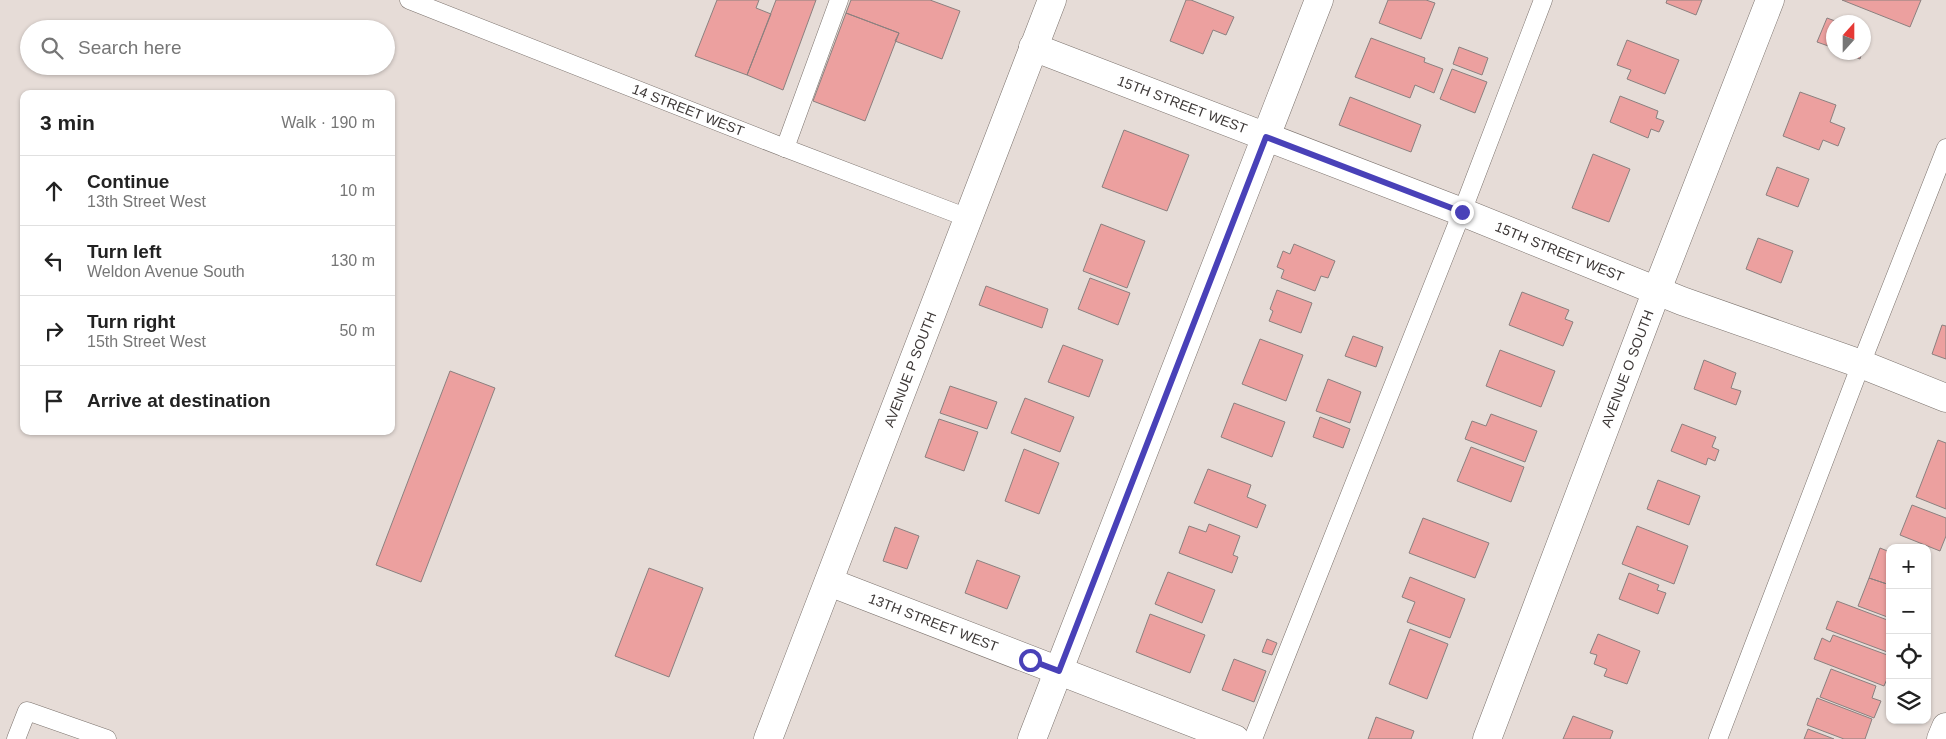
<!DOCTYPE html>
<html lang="en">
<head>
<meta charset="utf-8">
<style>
	body { margin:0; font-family:Helvetica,sans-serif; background:#f2f2f2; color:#222 }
	.controls { position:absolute; right:15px; bottom:15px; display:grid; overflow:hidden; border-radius:10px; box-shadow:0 1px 4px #0004 }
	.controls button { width:45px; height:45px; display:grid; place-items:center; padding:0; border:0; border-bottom:1px solid #e0e0e0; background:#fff; color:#222; font:25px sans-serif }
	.compass { position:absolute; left:1826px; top:15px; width:45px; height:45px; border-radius:50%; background:#fff; box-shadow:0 1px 4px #0004; rotate:21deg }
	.stop { position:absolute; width:15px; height:15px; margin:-11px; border:4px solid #4941b8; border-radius:50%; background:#fff }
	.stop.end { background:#4941b8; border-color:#fff; box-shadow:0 1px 5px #0008 }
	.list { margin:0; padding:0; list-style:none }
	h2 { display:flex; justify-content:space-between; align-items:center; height:65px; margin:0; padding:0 20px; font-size:21px }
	h2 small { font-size:16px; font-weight:400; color:#767676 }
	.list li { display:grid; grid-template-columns:32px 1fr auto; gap:15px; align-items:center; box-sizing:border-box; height:70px; padding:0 20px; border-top:1px solid #e0e0e0 }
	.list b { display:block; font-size:19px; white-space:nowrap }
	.list p { margin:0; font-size:16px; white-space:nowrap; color:#767676 }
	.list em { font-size:16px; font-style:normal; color:#767676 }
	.icon { flex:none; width:28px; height:28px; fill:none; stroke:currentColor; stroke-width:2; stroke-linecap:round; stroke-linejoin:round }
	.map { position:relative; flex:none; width:1946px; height:739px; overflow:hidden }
	.search { position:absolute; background:#fff; box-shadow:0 1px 4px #0004; left:20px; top:20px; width:375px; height:55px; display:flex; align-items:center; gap:12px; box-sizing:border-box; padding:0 18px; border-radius:28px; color:#767676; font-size:19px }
	.panel { position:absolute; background:#fff; box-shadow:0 1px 4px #0004; left:20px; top:90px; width:375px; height:345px; border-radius:10px }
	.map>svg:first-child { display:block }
	.building { fill:#eca09f; stroke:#8b807f }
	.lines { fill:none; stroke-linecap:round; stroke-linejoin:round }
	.service-casing { stroke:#7b726d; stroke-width:19 }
	.minor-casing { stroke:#7b726d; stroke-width:29 }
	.secondary-casing { stroke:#7b726d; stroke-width:29 }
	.service { stroke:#fff; stroke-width:18 }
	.minor { stroke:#fff; stroke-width:28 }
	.secondary { stroke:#fff; stroke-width:28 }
	.route { stroke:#4941b8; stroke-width:6 }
	.labels { text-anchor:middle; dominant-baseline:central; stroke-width:4.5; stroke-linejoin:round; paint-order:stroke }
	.street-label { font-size:14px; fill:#3e3938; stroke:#fff }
</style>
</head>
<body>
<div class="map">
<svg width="1946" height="739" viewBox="0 0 1946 739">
	<rect width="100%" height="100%" fill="#e6dcd7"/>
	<!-- building -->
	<path class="building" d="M 717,0 L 759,0 L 756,8 L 771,14 L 747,75 L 695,56 Z
		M 776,0 L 816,0 L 783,90 L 747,75 Z
		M 851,0 L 930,0 L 960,11 L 942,59 L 895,41 L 899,33 L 846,13 Z
		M 1186,0 L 1191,0 L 1234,17 L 1226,35 L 1213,30 L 1203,54 L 1170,41 Z
		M 1388,0 L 1426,0 L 1435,3 L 1421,39 L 1379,23 Z
		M 1667,0 L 1702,0 L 1696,15 L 1666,3 Z
		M 1842,0 L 1921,0 L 1910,27 Z
		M 846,13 L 899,33 L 865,121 L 813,101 Z
		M 1827,18 L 1838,22 L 1834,22 L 1834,48 L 1817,42 Z
		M 1864,32 L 1869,34 L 1864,48 Z
		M 1371,38 L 1425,58 L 1424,62 L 1443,69 L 1434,93 L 1415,85 L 1410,98 L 1355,77 Z
		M 1627,40 L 1679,60 L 1665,94 L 1627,79 L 1631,70 L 1617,65 Z
		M 1459,47 L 1488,58 L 1482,75 L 1453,64 Z
		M 1844,52 L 1862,52 L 1860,59 Z
		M 1452,69 L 1487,82 L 1475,113 L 1440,99 Z
		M 1800,92 L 1836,105 L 1830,122 L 1845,128 L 1838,146 L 1823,140 L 1819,150 L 1783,136 Z
		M 1620,96 L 1658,111 L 1656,118 L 1664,121 L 1659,132 L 1651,129 L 1648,138 L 1610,122 Z
		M 1350,97 L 1421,125 L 1411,152 L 1339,125 Z
		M 1124,130 L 1189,155 L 1167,211 L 1102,187 Z
		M 1593,154 L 1630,169 L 1609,222 L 1572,208 Z
		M 1777,167 L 1809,179 L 1798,207 L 1766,195 Z
		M 1101,224 L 1145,241 L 1127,288 L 1083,271 Z
		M 1758,238 L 1793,251 L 1781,283 L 1746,269 Z
		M 1294,244 L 1335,261 L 1328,278 L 1321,276 L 1315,291 L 1281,278 L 1284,270 L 1277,267 L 1283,251 L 1290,254 Z
		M 1090,278 L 1130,293 L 1118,325 L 1078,309 Z
		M 986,286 L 1048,309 L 1042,328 L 979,305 Z
		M 1277,290 L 1312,303 L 1301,333 L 1269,321 L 1273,311 L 1270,309 Z
		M 1522,292 L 1569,310 L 1565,319 L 1573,322 L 1563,346 L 1509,325 Z
		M 1942,325 L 1946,326 L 1946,359 L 1932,354 Z
		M 1353,336 L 1383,347 L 1376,367 L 1345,356 Z
		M 1260,339 L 1303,355 L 1286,401 L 1242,384 Z
		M 1063,345 L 1103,360 L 1089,397 L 1048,382 Z
		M 1500,350 L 1555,371 L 1541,407 L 1486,386 Z
		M 1704,360 L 1736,373 L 1731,388 L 1741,391 L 1736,405 L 1694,389 Z
		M 450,371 L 495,388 L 421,582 L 376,565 Z
		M 1328,379 L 1361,392 L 1350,423 L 1316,411 Z
		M 950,386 L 997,402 L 987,429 L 940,413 Z
		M 1025,398 L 1074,417 L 1060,452 L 1011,433 Z
		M 1234,403 L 1285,422 L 1272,457 L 1221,437 Z
		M 1491,414 L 1537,431 L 1525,462 L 1465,439 L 1472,421 L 1486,426 Z
		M 1320,417 L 1350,429 L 1343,448 L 1313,437 Z
		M 939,419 L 978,432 L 964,471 L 925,457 Z
		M 1682,424 L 1716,437 L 1712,447 L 1719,450 L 1715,461 L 1708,458 L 1706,465 L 1671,451 Z
		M 1938,440 L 1946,443 L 1946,509 L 1916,497 Z
		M 1471,447 L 1524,467 L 1511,502 L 1457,481 Z
		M 1024,449 L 1059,463 L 1039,514 L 1005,501 Z
		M 1208,469 L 1251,485 L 1247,497 L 1266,505 L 1257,528 L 1194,503 Z
		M 1658,480 L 1700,496 L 1689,525 L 1647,509 Z
		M 1912,505 L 1946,518 L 1946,536 L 1940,551 L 1900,535 Z
		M 1423,518 L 1489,543 L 1475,578 L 1409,553 Z
		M 1209,524 L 1240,536 L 1233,555 L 1238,557 L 1232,573 L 1179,553 L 1189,526 L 1206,532 Z
		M 1637,526 L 1688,546 L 1674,584 L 1622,564 Z
		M 895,527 L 919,536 L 907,569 L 883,561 Z
		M 1880,548 L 1890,552 L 1890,585 L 1869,578 Z
		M 977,560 L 1020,576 L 1007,609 L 965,593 Z
		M 649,568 L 703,588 L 669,677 L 615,656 Z
		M 1168,572 L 1215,590 L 1202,623 L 1155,604 Z
		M 1629,573 L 1659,585 L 1657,590 L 1666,593 L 1658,614 L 1619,599 Z
		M 1410,577 L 1465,599 L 1450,638 L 1407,622 L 1415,602 L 1402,597 Z
		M 1869,578 L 1890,585 L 1890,618 L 1858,606 Z
		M 1837,601 L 1890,621 L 1890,653 L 1826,629 Z
		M 1150,614 L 1205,635 L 1190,673 L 1136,652 Z
		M 1410,629 L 1448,644 L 1427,699 L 1389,684 Z
		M 1598,634 L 1640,651 L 1627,684 L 1604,676 L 1607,669 L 1594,664 L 1597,655 L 1590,653 Z
		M 1833,635 L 1890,656 L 1890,672 L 1884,686 L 1814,659 L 1822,638 L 1830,642 Z
		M 1267,639 L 1277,643 L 1272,655 L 1262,652 Z
		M 1234,659 L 1266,671 L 1254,702 L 1222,690 Z
		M 1831,669 L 1876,686 L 1872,698 L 1881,701 L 1874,718 L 1820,697 Z
		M 1817,698 L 1872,719 L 1865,739 L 1844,739 L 1807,725 Z
		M 1573,716 L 1613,731 L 1610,739 L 1563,739 Z
		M 1376,717 L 1414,731 L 1411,739 L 1368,739 Z
		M 1808,729 L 1834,739 L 1804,739 Z"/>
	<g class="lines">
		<!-- service casing -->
		<g class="service-casing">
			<g id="service">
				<path id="s1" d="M 409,0 L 785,148 L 968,218"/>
				<path d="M 785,148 L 839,0"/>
				<path d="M 16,739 L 27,711 L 107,739"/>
				<path d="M 1253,739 L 1462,212 L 1543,0"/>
				<path d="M 1718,739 L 1861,364 L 1946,148"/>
			</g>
		</g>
		<!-- minor casing -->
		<g class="minor-casing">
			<g id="minor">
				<path id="s2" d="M 1033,47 L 1462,212 L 1682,301 L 1861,364 L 1946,398"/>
				<path id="s3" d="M 829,582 L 1235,739"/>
				<path d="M 1032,739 L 1319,0"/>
				<path id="s4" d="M 1487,739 L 1657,290 L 1770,0"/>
				<path d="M 1941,739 L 1946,727"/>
			</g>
		</g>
		<!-- secondary casing -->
		<g class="secondary-casing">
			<g id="secondary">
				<path id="s5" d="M 768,739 L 1052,0"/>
			</g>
		</g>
		<!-- service -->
		<use href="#service" class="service"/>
		<!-- minor -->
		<use href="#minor" class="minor"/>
		<!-- secondary -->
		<use href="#secondary" class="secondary"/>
	</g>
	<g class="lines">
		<!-- route -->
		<path class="route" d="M 1030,660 L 1059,671 L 1266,137 L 1462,212"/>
	</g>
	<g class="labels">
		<!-- street labels -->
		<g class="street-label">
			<text stroke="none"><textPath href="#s2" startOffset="160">15TH STREET WEST</textPath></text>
			<text stroke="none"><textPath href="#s1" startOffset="300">14 STREET WEST</textPath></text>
			<text stroke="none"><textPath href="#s2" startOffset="565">15TH STREET WEST</textPath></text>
			<text stroke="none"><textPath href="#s5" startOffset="396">AVENUE P SOUTH</textPath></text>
			<text stroke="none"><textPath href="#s4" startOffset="396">AVENUE O SOUTH</textPath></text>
			<text stroke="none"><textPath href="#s3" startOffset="112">13TH STREET WEST</textPath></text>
		</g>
	</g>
</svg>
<div class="controls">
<button>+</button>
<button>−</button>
<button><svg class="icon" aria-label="locate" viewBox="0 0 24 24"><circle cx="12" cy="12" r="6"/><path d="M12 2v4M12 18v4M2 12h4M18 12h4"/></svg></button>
<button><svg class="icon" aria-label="layers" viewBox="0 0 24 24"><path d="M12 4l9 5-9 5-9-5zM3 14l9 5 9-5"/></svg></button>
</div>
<svg class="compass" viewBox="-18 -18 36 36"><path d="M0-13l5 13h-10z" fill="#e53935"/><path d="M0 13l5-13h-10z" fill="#767676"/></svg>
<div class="stop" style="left:1030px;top:660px"></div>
<div class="stop end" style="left:1462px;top:212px"></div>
<div class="search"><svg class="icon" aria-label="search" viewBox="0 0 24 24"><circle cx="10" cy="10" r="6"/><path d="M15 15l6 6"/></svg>Search here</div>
<section class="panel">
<h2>3 min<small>Walk · 190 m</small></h2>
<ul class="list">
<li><svg class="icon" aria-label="ahead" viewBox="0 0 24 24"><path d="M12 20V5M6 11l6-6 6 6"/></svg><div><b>Continue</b><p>13th Street West</p></div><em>10 m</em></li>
<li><svg class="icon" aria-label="left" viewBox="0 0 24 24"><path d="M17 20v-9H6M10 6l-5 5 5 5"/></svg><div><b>Turn left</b><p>Weldon Avenue South</p></div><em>130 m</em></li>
<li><svg class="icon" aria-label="right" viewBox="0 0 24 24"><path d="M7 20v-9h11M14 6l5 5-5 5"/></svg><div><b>Turn right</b><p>15th Street West</p></div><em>50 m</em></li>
<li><svg class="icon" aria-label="arrive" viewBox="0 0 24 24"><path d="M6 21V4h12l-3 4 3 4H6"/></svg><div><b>Arrive at destination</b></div></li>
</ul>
</section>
</div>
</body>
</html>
